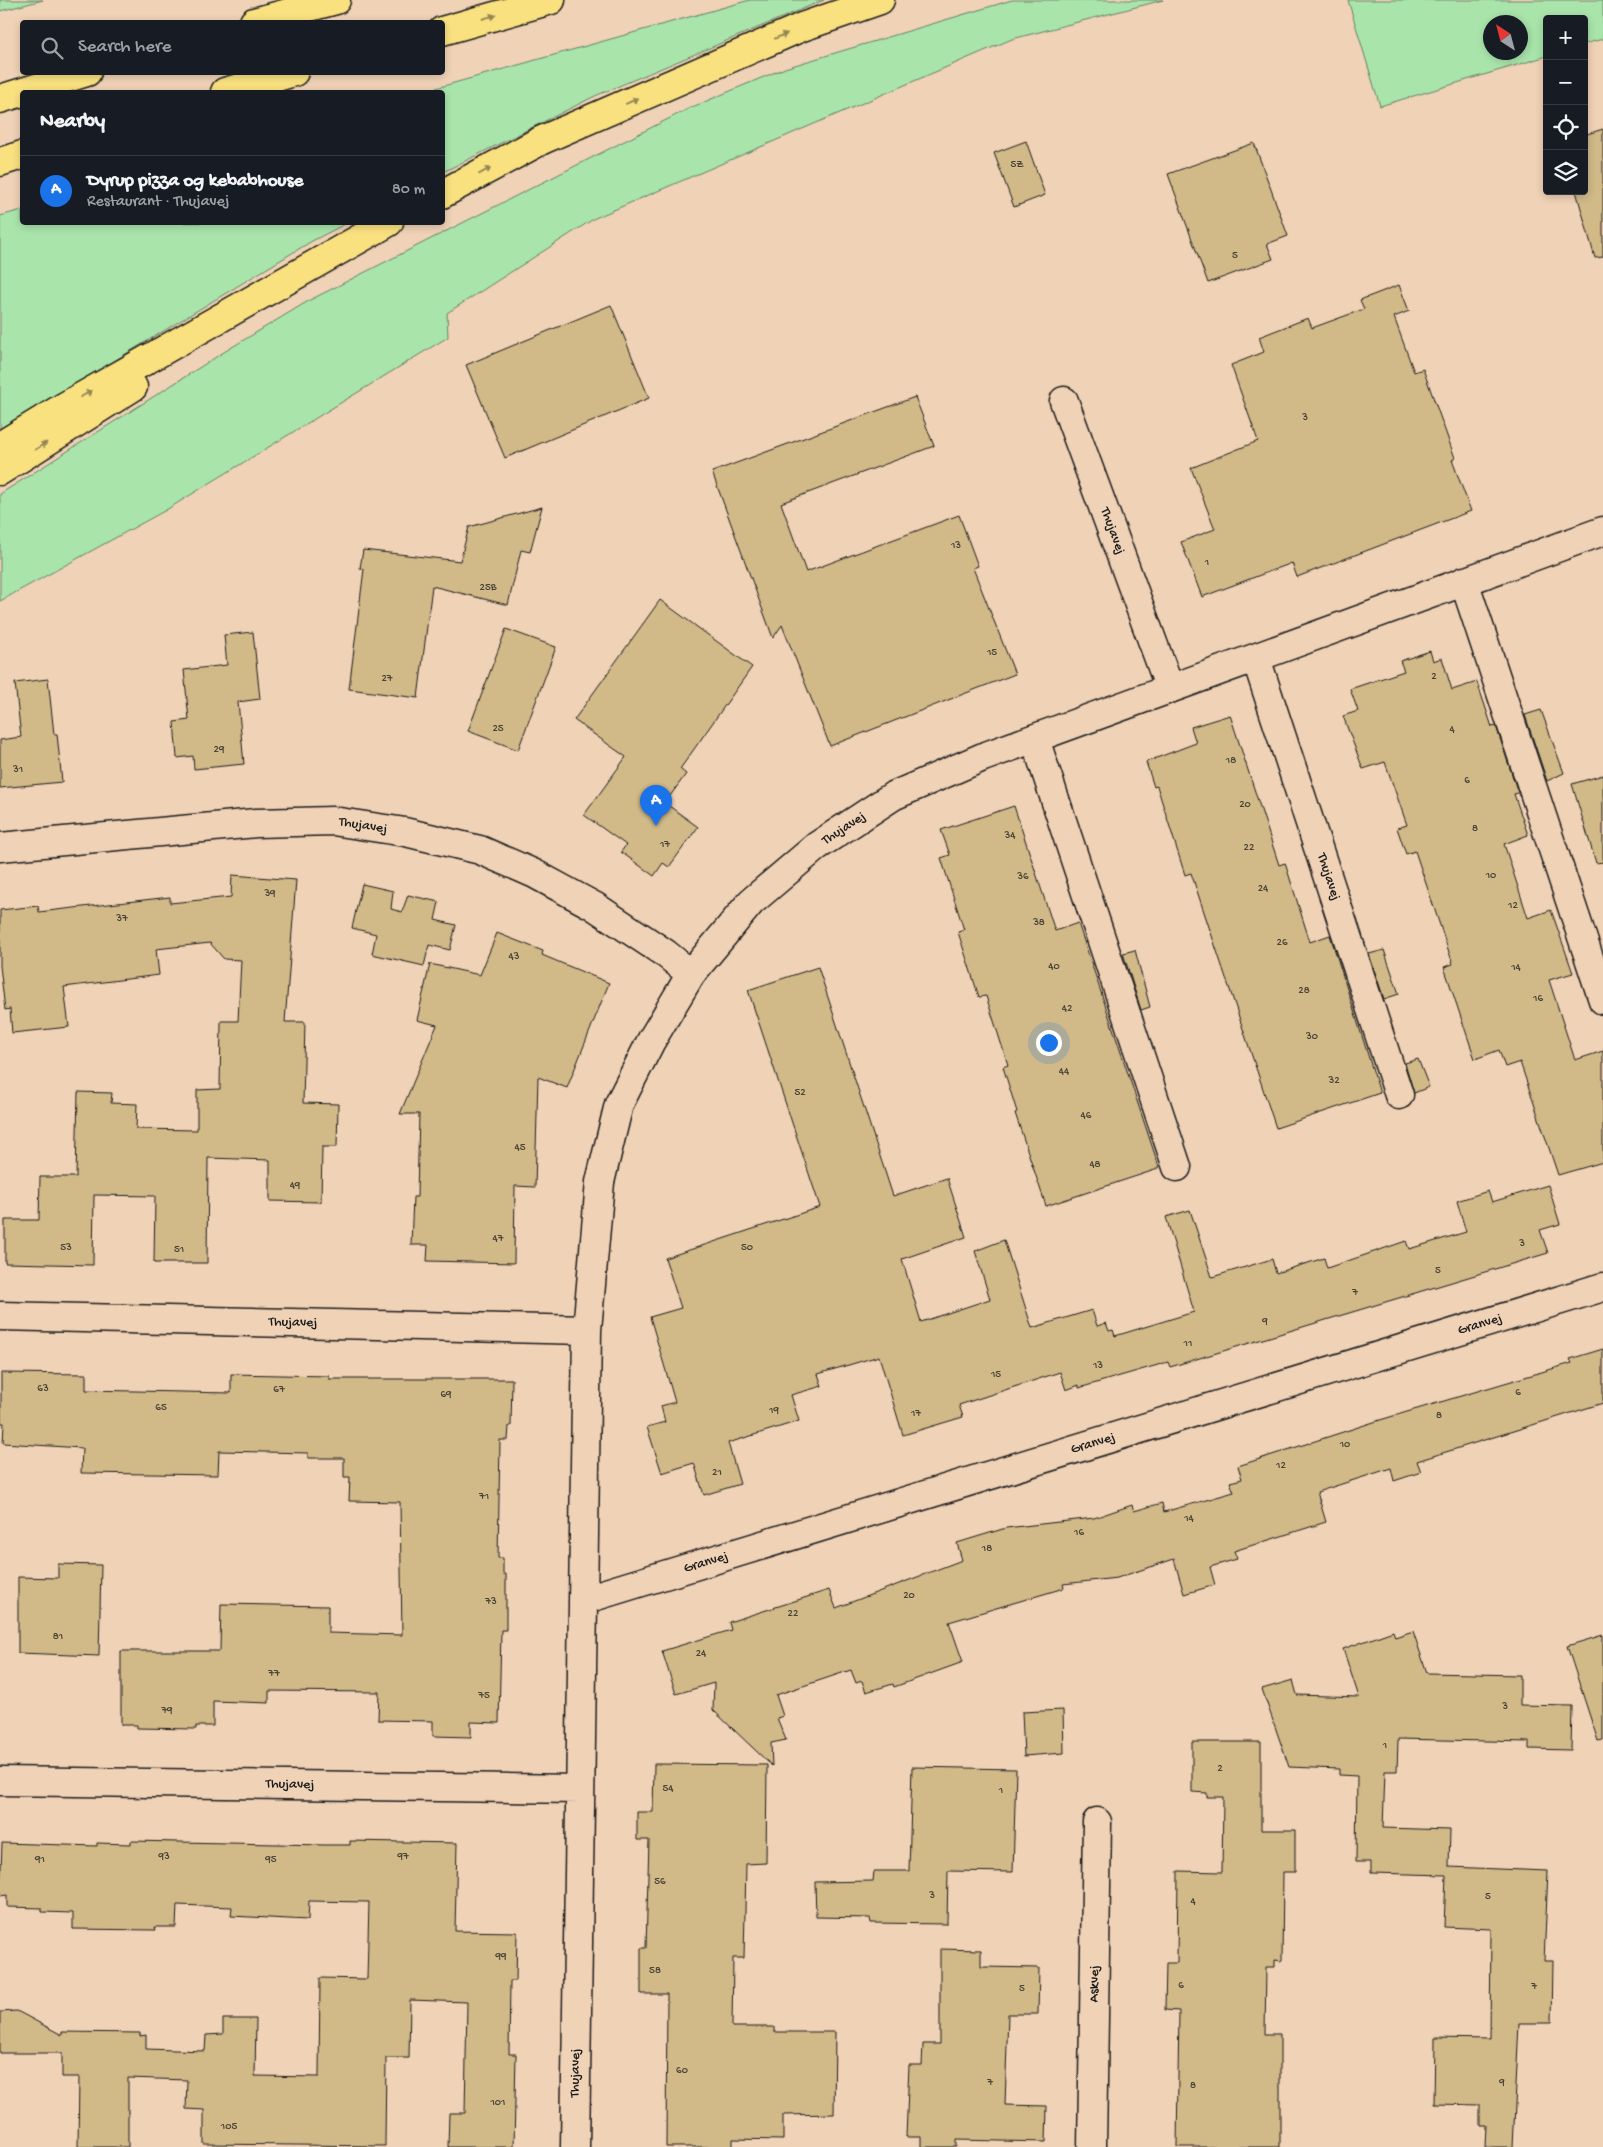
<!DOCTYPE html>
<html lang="en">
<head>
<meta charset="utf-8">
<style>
	body { margin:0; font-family:"Gochi Hand",sans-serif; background:#242831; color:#f1f3f6 }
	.controls { position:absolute; right:15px; top:15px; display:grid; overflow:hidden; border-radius:5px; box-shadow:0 2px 8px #0003 }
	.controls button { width:45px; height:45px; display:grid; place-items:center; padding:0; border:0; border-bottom:1px solid #363941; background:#171b24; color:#f1f3f6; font:25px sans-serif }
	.compass { position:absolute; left:1483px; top:15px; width:45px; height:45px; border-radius:50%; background:#171b24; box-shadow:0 2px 8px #0003; rotate:324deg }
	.you { position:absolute; left:1048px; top:1042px; width:18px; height:18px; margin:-12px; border:4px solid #fff; border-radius:50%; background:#1a73e8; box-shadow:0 0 0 8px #1a73e833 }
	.badge { display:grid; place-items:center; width:32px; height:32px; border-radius:50%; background:#1a73e8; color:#fff; font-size:16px; font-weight:700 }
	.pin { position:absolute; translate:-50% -41px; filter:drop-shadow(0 1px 2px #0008) }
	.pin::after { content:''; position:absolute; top:26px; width:18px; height:15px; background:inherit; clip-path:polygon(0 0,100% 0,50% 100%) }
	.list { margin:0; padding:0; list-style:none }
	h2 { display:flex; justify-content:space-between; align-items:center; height:65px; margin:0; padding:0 20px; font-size:21px }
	h2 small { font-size:16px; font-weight:400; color:#9ea1a6 }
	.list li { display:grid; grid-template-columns:32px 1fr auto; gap:15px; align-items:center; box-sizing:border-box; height:70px; padding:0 20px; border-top:1px solid #363941 }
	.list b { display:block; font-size:19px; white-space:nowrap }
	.list p { margin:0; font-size:16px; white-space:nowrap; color:#9ea1a6 }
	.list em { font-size:16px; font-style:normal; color:#9ea1a6 }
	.icon { flex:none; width:28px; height:28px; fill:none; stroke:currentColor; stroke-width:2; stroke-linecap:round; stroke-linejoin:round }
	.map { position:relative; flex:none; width:1603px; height:2147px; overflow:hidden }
	.search { position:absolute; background:#171b24; box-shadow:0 2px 8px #0003; left:20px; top:20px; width:425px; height:55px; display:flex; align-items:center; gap:12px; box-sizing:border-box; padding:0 18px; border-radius:5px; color:#9ea1a6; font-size:19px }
	.panel { position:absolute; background:#171b24; box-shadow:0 2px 8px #0003; left:20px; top:90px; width:425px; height:135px; border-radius:5px }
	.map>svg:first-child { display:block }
	.green { fill:#a9e5ab; stroke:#628064; fill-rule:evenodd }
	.building { fill:#d1b988; stroke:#1c1c1c }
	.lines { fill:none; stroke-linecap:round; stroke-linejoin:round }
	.street-casing { stroke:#1c1c1c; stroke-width:31 }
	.highway-casing { stroke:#1c1c1c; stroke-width:31 }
	.street { stroke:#f0d2b6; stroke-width:28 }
	.highway { stroke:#fae180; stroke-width:28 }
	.oneway { fill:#968853 }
	.labels { text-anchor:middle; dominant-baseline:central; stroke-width:4; stroke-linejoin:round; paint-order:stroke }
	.number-label { font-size:11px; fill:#494337 }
	.street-label { font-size:14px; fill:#1c1c1c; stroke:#f0d2b6 }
</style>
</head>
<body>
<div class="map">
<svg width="1603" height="2147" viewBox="0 0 1603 2147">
	<rect width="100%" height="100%" fill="#f0d2b6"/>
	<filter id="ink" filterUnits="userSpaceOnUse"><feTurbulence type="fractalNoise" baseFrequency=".02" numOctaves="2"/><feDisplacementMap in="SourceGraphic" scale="10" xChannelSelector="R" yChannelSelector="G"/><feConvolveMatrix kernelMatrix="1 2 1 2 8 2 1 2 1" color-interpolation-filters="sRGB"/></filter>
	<g filter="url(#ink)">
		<!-- green -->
		<path class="green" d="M 0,0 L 43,0 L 0,11 Z
			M 750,0 L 824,0 L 595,96 L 443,172 L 442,92 L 422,92 Z
			M 1012,0 L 1163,0 L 1012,39 L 595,218 L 447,313 L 448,337 L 166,510 L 0,601 L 0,494 L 224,352 L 310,300 L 690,108 L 785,68 Z
			M 1348,0 L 1603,0 L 1603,39 L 1584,44 L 1584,19 L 1547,19 L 1547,56 L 1380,106 ZM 1490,22 L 1520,22 L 1520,52 L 1490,52 Z
			M 22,210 L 22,222 L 347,223 L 312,241 L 0,430 L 0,216 Z"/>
		<!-- building -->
		<path class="building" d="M 1603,129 L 1603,257 L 1595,258 L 1576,191 L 1584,191 L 1584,135 Z
			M 1026,141 L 1045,195 L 1014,207 L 994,153 Z
			M 1254,143 L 1288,236 L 1267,244 L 1273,259 L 1208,283 L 1168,174 Z
			M 1399,285 L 1409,311 L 1394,317 L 1414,372 L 1423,369 L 1455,458 L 1452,460 L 1471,511 L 1297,577 L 1292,563 L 1202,597 L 1181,542 L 1215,529 L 1191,468 L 1258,441 L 1231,365 L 1264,352 L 1259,337 L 1308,318 L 1312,328 L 1364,309 L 1360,300 Z
			M 611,305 L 649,398 L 505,458 L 466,365 Z
			M 915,397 L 934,446 L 781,503 L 806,572 L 959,515 L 978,566 L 973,568 L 1015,674 L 830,746 L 782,625 L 773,638 L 712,472 Z
			M 542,507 L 530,552 L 521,550 L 508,605 L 432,586 L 418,698 L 349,689 L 364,569 L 360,568 L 363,550 L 460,561 L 469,527 Z
			M 660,600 L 752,667 L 680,769 L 686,774 L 665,803 L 698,827 L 669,867 L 663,863 L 654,876 L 621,852 L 626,845 L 584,815 L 626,757 L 574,720 Z
			M 506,629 L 556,647 L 518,750 L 468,731 Z
			M 253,632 L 260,699 L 238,702 L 244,764 L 194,769 L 193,756 L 177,758 L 174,722 L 189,720 L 184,670 L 227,665 L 224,635 Z
			M 1430,651 L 1433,661 L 1442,658 L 1452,690 L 1477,682 L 1492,727 L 1496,726 L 1518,793 L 1514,794 L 1528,835 L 1504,844 L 1528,918 L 1551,910 L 1573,973 L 1549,980 L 1575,1060 L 1603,1051 L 1603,1162 L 1558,1175 L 1520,1062 L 1505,1067 L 1499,1050 L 1475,1059 L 1444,967 L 1453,964 L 1415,851 L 1406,854 L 1397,828 L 1407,825 L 1385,762 L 1363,769 L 1343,716 L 1358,711 L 1350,689 L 1404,671 L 1400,661 Z
			M 48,679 L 54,734 L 57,734 L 62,782 L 0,788 L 0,740 L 21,737 L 15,683 Z
			M 1541,710 L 1564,773 L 1547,781 L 1525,715 Z
			M 1230,715 L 1279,865 L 1285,863 L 1310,942 L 1330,935 L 1380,1093 L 1276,1128 L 1191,873 L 1185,875 L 1157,786 L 1154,787 L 1146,762 L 1196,743 L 1191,727 Z
			M 1603,775 L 1603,862 L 1596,863 L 1572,784 Z
			M 1014,806 L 1055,931 L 1078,923 L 1159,1167 L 1155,1170 L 1046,1206 L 1015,1113 L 1017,1112 L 1003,1067 L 1008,1065 L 986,996 L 979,997 L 958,932 L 964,930 L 941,858 L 950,855 L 941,830 Z
			M 232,875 L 296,880 L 285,1022 L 305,1022 L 303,1103 L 338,1104 L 337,1147 L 322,1147 L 321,1202 L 270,1201 L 270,1160 L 208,1158 L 207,1263 L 154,1263 L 155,1196 L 94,1195 L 93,1265 L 5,1263 L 5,1220 L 39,1220 L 40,1177 L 76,1177 L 78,1092 L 112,1093 L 111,1103 L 137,1104 L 136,1129 L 197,1130 L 197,1090 L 220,1089 L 221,1021 L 238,1021 L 241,960 L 224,959 L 210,943 L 156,949 L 159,975 L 64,987 L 69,1027 L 12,1033 L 10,1009 L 5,1010 L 0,966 L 0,910 L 38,906 L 39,912 L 170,897 L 170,903 L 231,897 Z
			M 362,884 L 393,891 L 391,909 L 402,912 L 408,895 L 439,902 L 435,920 L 456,925 L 450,950 L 429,945 L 424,966 L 372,954 L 376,934 L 352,928 Z
			M 497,933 L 543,951 L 542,955 L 609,983 L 567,1088 L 538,1077 L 535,1187 L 515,1186 L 514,1263 L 427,1261 L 428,1245 L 411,1245 L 413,1197 L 417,1197 L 419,1114 L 400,1114 L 437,1025 L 417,1020 L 430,964 L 480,975 Z
			M 1135,950 L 1150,1007 L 1141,1010 L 1123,953 Z
			M 1384,950 L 1399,994 L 1384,999 L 1369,954 Z
			M 818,967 L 893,1196 L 947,1178 L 966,1237 L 902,1259 L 921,1322 L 990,1299 L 975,1251 L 1004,1240 L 1032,1328 L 1092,1310 L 1097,1326 L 1106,1323 L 1109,1331 L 1113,1330 L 1115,1336 L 1194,1312 L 1166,1217 L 1190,1210 L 1212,1277 L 1272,1259 L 1276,1273 L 1324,1258 L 1327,1268 L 1406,1241 L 1409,1249 L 1466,1232 L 1457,1201 L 1488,1191 L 1492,1202 L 1548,1185 L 1560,1224 L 1540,1230 L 1548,1253 L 1170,1367 L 1168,1362 L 1079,1388 L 1079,1385 L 1066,1390 L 1060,1372 L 959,1405 L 963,1417 L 903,1435 L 879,1356 L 818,1374 L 822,1386 L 791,1395 L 799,1421 L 728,1443 L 740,1484 L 704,1495 L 694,1463 L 662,1473 L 647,1427 L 665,1422 L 661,1406 L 675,1402 L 650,1317 L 681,1308 L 665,1258 L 820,1207 L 748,990 Z
			M 1418,1059 L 1429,1087 L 1414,1093 L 1405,1063 Z
			M 1603,1349 L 1603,1403 L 1417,1461 L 1421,1472 L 1394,1481 L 1391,1468 L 1317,1492 L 1326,1522 L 1234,1551 L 1237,1559 L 1210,1567 L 1215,1585 L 1184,1594 L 1174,1559 L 1117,1578 L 1063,1584 L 1064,1588 L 949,1622 L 963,1662 L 894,1687 L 893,1684 L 866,1692 L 862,1681 L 856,1683 L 851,1670 L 776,1695 L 783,1716 L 777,1718 L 786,1740 L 771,1743 L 772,1766 L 713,1710 L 714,1683 L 676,1694 L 662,1651 L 731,1630 L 729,1622 L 829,1590 L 836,1608 L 962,1560 L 957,1543 L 1006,1528 L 1094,1518 L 1132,1505 L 1134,1511 L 1162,1503 L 1164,1512 L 1234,1492 L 1230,1482 L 1242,1479 L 1238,1466 L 1380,1420 L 1572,1363 L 1570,1359 Z
			M 1,1373 L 86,1374 L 86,1390 L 231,1393 L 231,1374 L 329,1376 L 329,1379 L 512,1379 L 511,1426 L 509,1426 L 508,1440 L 500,1440 L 498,1558 L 503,1558 L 503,1574 L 506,1574 L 506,1630 L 501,1630 L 499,1723 L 471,1722 L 471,1737 L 433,1736 L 433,1721 L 378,1720 L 379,1692 L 269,1691 L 269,1703 L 213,1701 L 213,1726 L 196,1726 L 196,1729 L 137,1728 L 137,1725 L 121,1725 L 121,1651 L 220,1651 L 221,1604 L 328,1606 L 328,1633 L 402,1635 L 400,1502 L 349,1501 L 350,1477 L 344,1477 L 344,1458 L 308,1458 L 308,1453 L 219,1451 L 218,1475 L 81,1473 L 82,1448 L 3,1443 L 4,1423 L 1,1423 Z
			M 58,1564 L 101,1565 L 99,1656 L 18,1653 L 18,1577 L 58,1578 Z
			M 1393,1631 L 1395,1637 L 1413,1631 L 1427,1673 L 1520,1675 L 1520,1705 L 1572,1706 L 1571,1750 L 1529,1749 L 1529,1742 L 1398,1739 L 1397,1771 L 1385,1771 L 1383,1828 L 1450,1830 L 1449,1867 L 1548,1871 L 1544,1961 L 1553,1961 L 1552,2023 L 1519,2023 L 1513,2147 L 1485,2147 L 1486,2125 L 1480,2125 L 1480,2105 L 1434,2104 L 1435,2038 L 1490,2039 L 1491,1929 L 1444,1927 L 1446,1875 L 1371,1873 L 1371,1862 L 1356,1862 L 1357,1776 L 1339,1775 L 1339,1769 L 1289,1767 L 1262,1689 L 1293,1680 L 1297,1695 L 1359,1697 L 1343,1649 Z
			M 1603,1635 L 1603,1740 L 1598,1741 L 1567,1646 Z
			M 1063,1710 L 1064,1753 L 1024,1756 L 1022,1712 Z
			M 1192,1742 L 1261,1742 L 1261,1830 L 1295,1830 L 1295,1872 L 1283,1872 L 1282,1961 L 1275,1960 L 1275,1967 L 1266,1967 L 1265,2034 L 1280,2034 L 1280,2147 L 1177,2147 L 1179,2011 L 1165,2010 L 1166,1963 L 1177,1963 L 1178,1871 L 1222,1872 L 1223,1797 L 1207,1797 L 1207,1793 L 1192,1792 Z
			M 654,1764 L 767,1765 L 766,1863 L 746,1864 L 744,1958 L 733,1958 L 732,2027 L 774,2027 L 774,2032 L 835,2032 L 834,2114 L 783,2115 L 783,2140 L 733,2139 L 733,2147 L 666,2147 L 667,1994 L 641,1994 L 641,1948 L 646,1948 L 649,1840 L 637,1840 L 637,1812 L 653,1812 Z
			M 912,1767 L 1016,1769 L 1013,1872 L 948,1871 L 947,1924 L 871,1923 L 870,1918 L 816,1917 L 815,1882 L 873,1881 L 874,1871 L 909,1871 Z
			M 131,1841 L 325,1845 L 350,1845 L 350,1841 L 457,1843 L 455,1931 L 517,1932 L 516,1981 L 510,1981 L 509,2054 L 516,2054 L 514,2147 L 448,2147 L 449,2113 L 465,2113 L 467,2002 L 410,2000 L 409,2058 L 386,2058 L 385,2146 L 204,2144 L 204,2110 L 186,2109 L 187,2080 L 128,2078 L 128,2147 L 78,2147 L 79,2077 L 62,2077 L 62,2053 L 0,2053 L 0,2012 L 17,2011 L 62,2035 L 62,2032 L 140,2033 L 140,2036 L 146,2035 L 146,2049 L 205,2051 L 206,2035 L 223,2034 L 223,2019 L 256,2019 L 255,2076 L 319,2077 L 320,1978 L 367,1979 L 369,1902 L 309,1901 L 308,1920 L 231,1916 L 232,1907 L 177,1905 L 176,1927 L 155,1927 L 156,1930 L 73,1929 L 73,1913 L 42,1912 L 42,1908 L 7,1907 L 7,1895 L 0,1896 L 2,1843 L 97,1846 L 97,1843 L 131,1844 Z
			M 940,1949 L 981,1950 L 981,1967 L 1039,1968 L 1038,2014 L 1008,2014 L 1005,2105 L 1047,2106 L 1046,2142 L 956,2140 L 956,2147 L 921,2147 L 921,2137 L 906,2137 L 909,2065 L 922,2065 L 923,2044 L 940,2044 Z"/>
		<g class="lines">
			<!-- street casing -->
			<g class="street-casing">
				<path id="street" d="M 1064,401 L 1170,689
					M 1464,581 L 1603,1000
					M 1256,658 L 1399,1095
					M 1035,739 L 1177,1167
					M 0,847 L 256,823 L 333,821 L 405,832 L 480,850 L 535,874 L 594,906 L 666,954 L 691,974
					M 0,1316 L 587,1330
					M 583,1600 L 1603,1287
					M 0,1781 L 580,1789
					M 575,2147 L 587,1330 L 600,1182 L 619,1104 L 651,1041 L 691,974 L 751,902 L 817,846 L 893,796 L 983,757 L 1603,531
					M 1092,2147 L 1097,1822"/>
			</g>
			<!-- highway casing -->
			<g class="highway-casing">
				<path id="highway" d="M 254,22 L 336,0
					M 442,31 L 551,0
					M 225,92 L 294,72
					M 0,99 L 87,72
					M 0,162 L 22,155
					M 442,194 L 542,140 L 802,27 L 880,0
					M 0,446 L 62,408 L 389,222
					M 0,471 L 133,387"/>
			</g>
			<!-- street -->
			<use href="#street" class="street"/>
			<!-- highway -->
			<use href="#highway" class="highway"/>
		</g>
		<!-- one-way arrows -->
		<defs><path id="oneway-solid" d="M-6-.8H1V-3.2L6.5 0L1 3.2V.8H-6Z" transform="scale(1.25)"/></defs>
		<g class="oneway">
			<use href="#oneway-solid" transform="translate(489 17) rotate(-16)"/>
			<use href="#oneway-solid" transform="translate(781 36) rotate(-23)"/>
			<use href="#oneway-solid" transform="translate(632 101) rotate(-24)"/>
			<use href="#oneway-solid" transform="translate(485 171) rotate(-28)"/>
			<use href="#oneway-solid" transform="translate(86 394) rotate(-30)"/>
			<use href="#oneway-solid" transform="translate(41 446) rotate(-32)"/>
		</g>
	</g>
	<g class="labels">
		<!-- number labels -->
		<g class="number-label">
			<text x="1017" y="165">5Z</text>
			<text x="1235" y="256">5</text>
			<text x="1305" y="418">3</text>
			<text x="956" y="546">13</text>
			<text x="1207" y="563">1</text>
			<text x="488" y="588">25B</text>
			<text x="992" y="653">15</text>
			<text x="1434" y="677">2</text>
			<text x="387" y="679">27</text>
			<text x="498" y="729">25</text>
			<text x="1452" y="730">4</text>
			<text x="219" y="750">29</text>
			<text x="1231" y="761">18</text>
			<text x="18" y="770">31</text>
			<text x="1467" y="781">6</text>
			<text x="1245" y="805">20</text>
			<text x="1475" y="829">8</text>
			<text x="1010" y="836">34</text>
			<text x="665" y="845">17</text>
			<text x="1249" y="848">22</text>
			<text x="1491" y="876">10</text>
			<text x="1023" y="877">36</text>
			<text x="1263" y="889">24</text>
			<text x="270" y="894">39</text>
			<text x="1513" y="906">12</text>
			<text x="122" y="919">37</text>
			<text x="1039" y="923">38</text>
			<text x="1282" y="943">26</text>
			<text x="514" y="957">43</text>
			<text x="1054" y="967">40</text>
			<text x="1516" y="968">14</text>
			<text x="1304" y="991">28</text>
			<text x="1538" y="999">16</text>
			<text x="1067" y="1009">42</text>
			<text x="1312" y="1037">30</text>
			<text x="1064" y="1072">44</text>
			<text x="1334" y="1081">32</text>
			<text x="800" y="1093">52</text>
			<text x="1086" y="1116">46</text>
			<text x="520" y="1148">45</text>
			<text x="1095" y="1165">48</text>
			<text x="295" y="1186">49</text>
			<text x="498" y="1239">47</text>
			<text x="1522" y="1244">3</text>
			<text x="66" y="1248">53</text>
			<text x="747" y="1248">50</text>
			<text x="179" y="1250">51</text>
			<text x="1438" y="1271">5</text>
			<text x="1355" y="1293">7</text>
			<text x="1265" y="1322">9</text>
			<text x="1188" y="1344">11</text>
			<text x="1098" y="1366">13</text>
			<text x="996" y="1375">15</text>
			<text x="43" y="1389">63</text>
			<text x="279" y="1390">67</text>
			<text x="1518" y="1393">6</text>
			<text x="446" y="1395">69</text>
			<text x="161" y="1408">65</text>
			<text x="774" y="1411">19</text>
			<text x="916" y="1414">17</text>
			<text x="1439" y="1416">8</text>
			<text x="1345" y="1445">10</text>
			<text x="1281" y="1466">12</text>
			<text x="717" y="1473">21</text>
			<text x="484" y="1497">71</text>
			<text x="1189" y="1519">14</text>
			<text x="1079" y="1533">16</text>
			<text x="987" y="1549">18</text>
			<text x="909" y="1596">20</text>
			<text x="491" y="1602">73</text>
			<text x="793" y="1614">22</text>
			<text x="58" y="1637">81</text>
			<text x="701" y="1654">24</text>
			<text x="274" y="1674">77</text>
			<text x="484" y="1696">75</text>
			<text x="1505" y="1707">3</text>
			<text x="167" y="1711">79</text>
			<text x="1385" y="1746">1</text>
			<text x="1220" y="1769">2</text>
			<text x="668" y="1789">54</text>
			<text x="1001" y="1791">1</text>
			<text x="164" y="1857">93</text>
			<text x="403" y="1857">97</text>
			<text x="40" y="1860">91</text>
			<text x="271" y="1860">95</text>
			<text x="660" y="1882">56</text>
			<text x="932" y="1896">3</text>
			<text x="1488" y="1897">5</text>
			<text x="1193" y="1902">4</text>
			<text x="501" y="1957">99</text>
			<text x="655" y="1971">58</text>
			<text x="1181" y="1986">6</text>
			<text x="1534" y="1987">7</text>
			<text x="1022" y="1989">5</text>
			<text x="682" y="2071">60</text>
			<text x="990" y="2083">7</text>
			<text x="1502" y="2083">9</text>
			<text x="1193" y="2086">8</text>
			<text x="498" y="2103">101</text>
			<text x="229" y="2127">105</text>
		</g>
		<!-- street labels -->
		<g class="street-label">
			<text transform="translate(1112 531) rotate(70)">Thujavej</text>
			<text transform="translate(363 826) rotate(9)">Thujavej</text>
			<text transform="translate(844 829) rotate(-33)">Thujavej</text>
			<text transform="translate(1328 877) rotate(72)">Thujavej</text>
			<text transform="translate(293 1323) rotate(1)">Thujavej</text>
			<text transform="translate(1480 1325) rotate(-17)">Granvej</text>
			<text transform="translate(1093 1444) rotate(-17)">Granvej</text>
			<text transform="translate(706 1563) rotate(-17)">Granvej</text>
			<text transform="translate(290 1785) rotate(1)">Thujavej</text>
			<text transform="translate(1095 1984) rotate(-89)">Askvej</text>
			<text transform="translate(576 2073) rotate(-89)">Thujavej</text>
		</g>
	</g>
</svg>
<div class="controls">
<button>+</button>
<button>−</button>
<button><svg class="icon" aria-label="locate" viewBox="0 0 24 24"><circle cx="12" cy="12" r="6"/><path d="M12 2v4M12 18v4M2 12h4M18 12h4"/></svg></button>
<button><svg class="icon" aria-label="layers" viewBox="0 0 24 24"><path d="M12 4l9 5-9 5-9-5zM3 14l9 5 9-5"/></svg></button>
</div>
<svg class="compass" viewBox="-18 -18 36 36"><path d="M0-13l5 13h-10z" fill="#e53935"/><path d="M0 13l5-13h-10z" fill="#9ea1a6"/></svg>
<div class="you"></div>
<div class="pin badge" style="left:656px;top:826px">A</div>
<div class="search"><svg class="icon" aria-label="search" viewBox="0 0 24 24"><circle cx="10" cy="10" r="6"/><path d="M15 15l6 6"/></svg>Search here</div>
<section class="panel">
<h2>Nearby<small></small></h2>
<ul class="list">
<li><span class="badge">A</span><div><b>Dyrup pizza og kebabhouse</b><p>Restaurant · Thujavej</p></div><em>80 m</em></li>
</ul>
</section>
</div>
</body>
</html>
